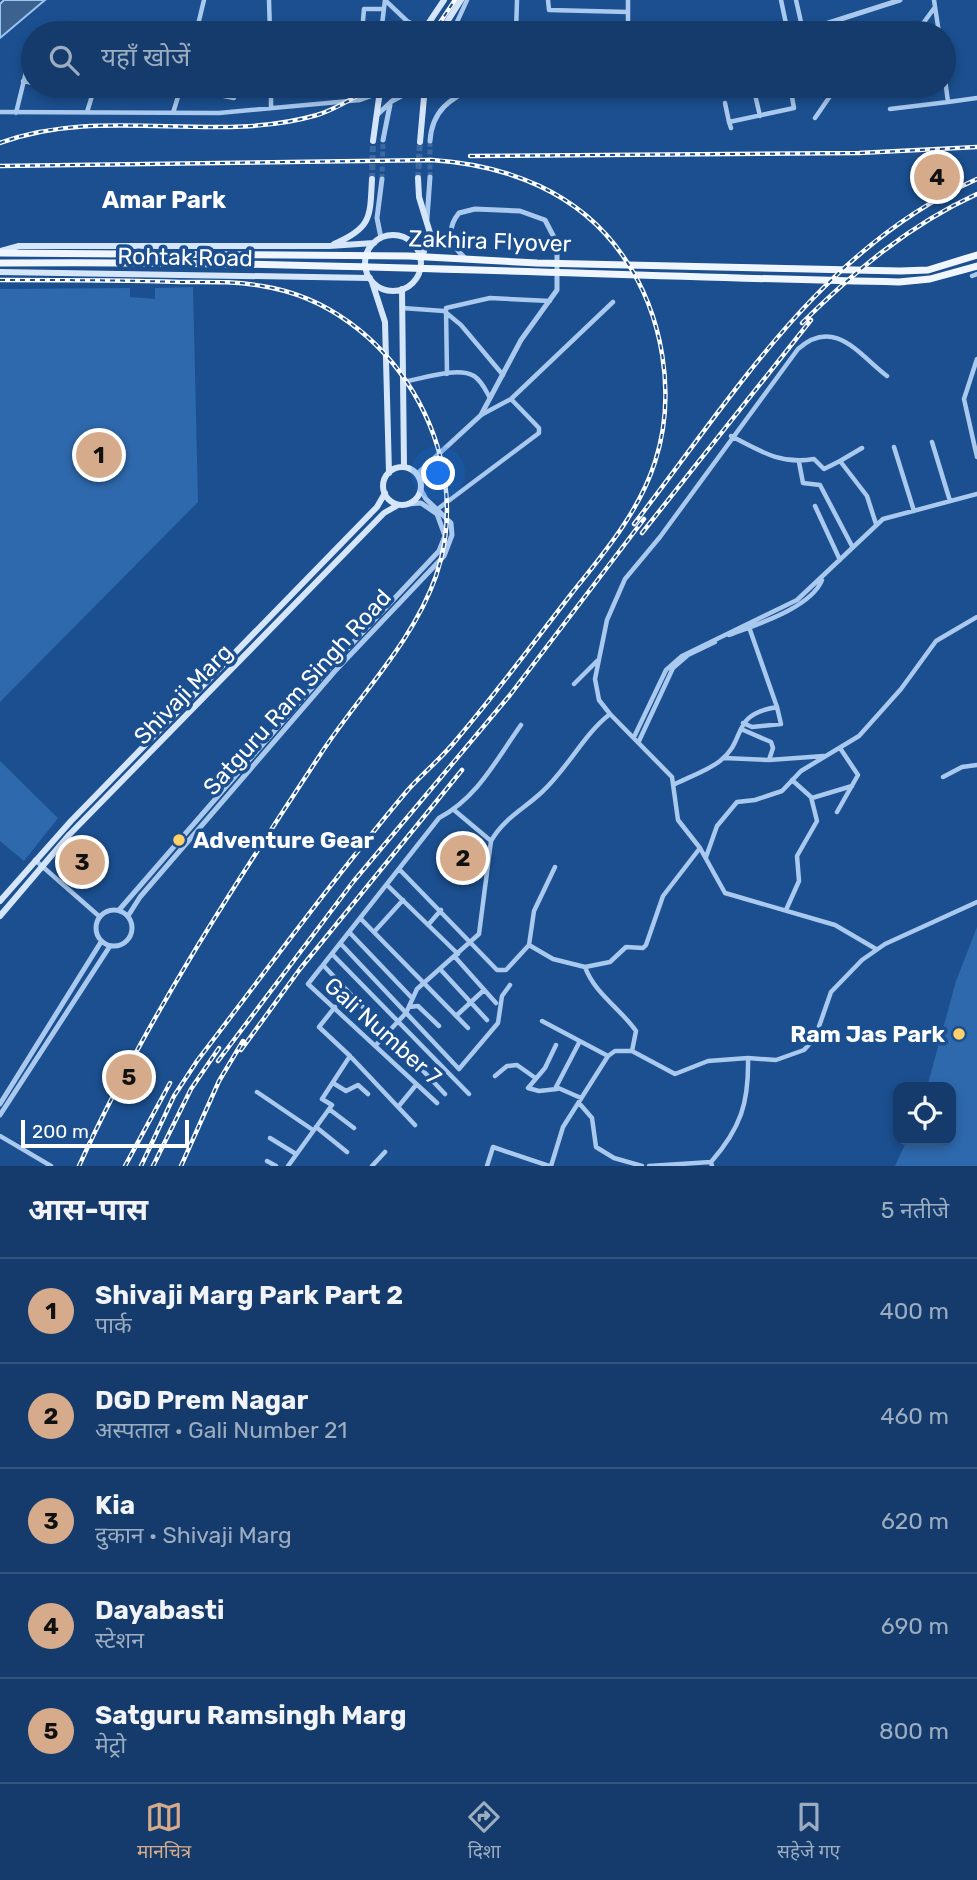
<!DOCTYPE html>
<html lang="hi">
<head>
<meta charset="utf-8">
<style>
	body { margin:0; font-family:Rubik,"Noto Sans Devanagari",sans-serif; background:#1d4271; color:#f1f3f6 }
	.controls { position:absolute; right:21px; bottom:21px; display:grid; overflow:hidden; border-radius:14px; box-shadow:0 4px 10px #0003 }
	.controls button { width:63px; height:63px; display:grid; place-items:center; padding:0; border:0; border-bottom:2px solid #33557e; background:#143b6b; color:#f1f3f6; font:35px sans-serif }
	.scale { position:absolute; left:21px; bottom:18px; width:168px; box-sizing:border-box; padding-left:7px; border:4px solid #fff; border-top:0; font-size:19px; line-height:24px; white-space:nowrap; color:#fff; -webkit-text-stroke:5px #1b4f8f; paint-order:stroke }
	.you { position:absolute; left:439px; top:474px; width:24px; height:24px; margin:-18px; border:5px solid #fff; border-radius:50%; background:#1a73e8; box-shadow:0 0 0 10px #1a73e833 }
	.badge { display:grid; place-items:center; width:46px; height:46px; border-radius:50%; background:#d6ab8b; color:#111; font-size:23px; font-weight:700 }
	.pin { position:absolute; translate:-50% -50%; border:4px solid #fff; box-shadow:0 2px 7px #0006 }
	.list { margin:0; padding:0; list-style:none }
	h2 { display:flex; justify-content:space-between; align-items:center; height:91px; margin:0; padding:0 28px; font-size:30px }
	h2 small { font-size:23px; font-weight:400; color:#9dadc1 }
	.list li { display:grid; grid-template-columns:46px 1fr auto; gap:21px; align-items:center; box-sizing:border-box; height:105px; padding:0 28px; border-top:2px solid #33557e }
	.list b { display:block; font-size:26px; white-space:nowrap }
	.list p { margin:0; font-size:23px; white-space:nowrap; color:#9dadc1 }
	.list em { font-size:23px; font-style:normal; color:#9dadc1 }
	.icon { flex:none; width:38px; height:38px; fill:none; stroke:currentColor; stroke-width:2; stroke-linecap:round; stroke-linejoin:round }
	.map { position:relative; flex:none; width:977px; height:1166px; overflow:hidden }
	.search { position:absolute; background:#143b6b; box-shadow:0 4px 10px #0003; left:21px; right:21px; top:21px; height:77px; display:flex; align-items:center; gap:18px; box-sizing:border-box; padding:0 24px; border-radius:38px; color:#9dadc1; font-size:26px }
	.sheet { height:616px; background:#143b6b }
	nav { display:flex; justify-content:space-around; align-items:center; box-sizing:border-box; height:98px; border-top:2px solid #33557e; background:#143b6b; font-size:19px; color:#9dadc1 }
	nav a { display:grid; justify-items:center; gap:4px }
	nav .on { color:#d6ab8b }
	.map>svg:first-child { display:block }
	.green { fill:#2e69ad }
	.water { fill:#3c6290; stroke:#9cc4f0; stroke-width:2 }
	.lines { fill:none; stroke-linecap:round; stroke-linejoin:round }
	.tertiary-tunnel { stroke:#3d69a0; stroke-width:5; stroke-dasharray:5 2.5; stroke-linecap:butt }
	.secondary-tunnel { stroke:#3d69a0; stroke-width:6; stroke-dasharray:6 3; stroke-linecap:butt }
	.minor { stroke:#a9c9ee; stroke-width:4.5 }
	.tertiary { stroke:#a9c9ee; stroke-width:5 }
	.secondary { stroke:#d6e6fa; stroke-width:6 }
	.primary { stroke:#f0f6ff; stroke-width:7 }
	.rail-casing { stroke:#fff; stroke-width:4.5 }
	.rail { stroke:#1b4f8f; stroke-width:2; stroke-dasharray:5; stroke-linecap:butt }
	.poi-dot { fill:#ffd166; stroke:#1b4f8f; stroke-width:2.5 }
	.labels { text-anchor:middle; dominant-baseline:central; stroke-width:7; stroke-linejoin:round; paint-order:stroke }
	.street-label { font-size:23px; fill:#fff; stroke:#1b4f8f }
	.poi-label { font-size:23px; font-weight:bold; fill:#fff; stroke:#1b4f8f; text-anchor:start }
	.neighbourhood-label { font-size:24px; font-weight:bold; fill:#fff; stroke:#1b4f8f }
</style>
</head>
<body>
<div class="map">
<svg width="977" height="1166" viewBox="0 0 977 1166">
	<rect width="100%" height="100%" fill="#1b4f8f"/>
	<!-- green -->
	<path class="green" d="M 193,287 L 198,502 L 0,702 L 0,289 L 130,288 L 130,297 L 155,299 L 155,288 Z
		M 0,761 L 58,818 L 24,861 L 0,841 Z
		M 977,927 L 977,1166 L 895,1166 L 907,1140 L 951,1140 L 951,1087 L 927,1087 L 956,981 Z"/>
	<!-- water -->
	<path class="water" d="M 4,0 L 45,0 L 0,38 L 0,4 Z"/>
	<g class="lines">
		<!-- tertiary-tunnel -->
		<path class="tertiary-tunnel" d="M 430,177 L 430,141
			M 382,179 L 383,140"/>
		<!-- secondary-tunnel -->
		<path class="secondary-tunnel" d="M 418,178 L 420,142
			M 372,179 L 373,141"/>
		<!-- minor -->
		<path class="minor" d="M 269,0 L 270,33
			M 385,0 L 407,21 L 430,33
			M 548,0 L 549,10 L 628,12
			M 781,0 L 788,33
			M 796,0 L 803,31
			M 934,0 L 939,33
			M 555,25 L 628,25
			M 196,33 L 204,0
			M 362,33 L 364,9 L 384,9
			M 381,33 L 385,0
			M 452,33 L 467,0
			M 516,33 L 517,0
			M 628,33 L 628,0
			M 916,33 L 935,7
			M 23,81 L 33,83
			M 44,86 L 92,96 L 87,112
			M 271,86 L 271,107
			M 753,86 L 760,116
			M 180,87 L 234,98
			M 879,87 L 880,86
			M 948,102 L 977,98
			M 725,103 L 729,122
			M 890,109 L 948,102 L 944,72
			M 0,112 L 219,113 L 360,100 L 371,96 L 377,86
			M 16,113 L 27,68 L 33,66
			M 173,113 L 181,87
			M 815,118 L 837,86
			M 731,128 L 729,122 L 794,108 L 790,86
			M 972,276 L 977,274
			M 402,308 L 444,311 L 461,325 L 503,375
			M 977,359 L 964,399 L 977,457
			M 447,374 L 446,308 L 490,298 L 550,301
			M 403,382 C 422,379 457,366 474,376 C 482,381 486,391 490,398
			M 481,415 L 511,399 L 613,302
			M 731,436 C 760,451 781,465 814,459 L 824,469 L 840,461
			M 932,442 L 950,501
			M 894,447 L 914,511
			M 862,448 L 840,461 L 867,496 L 876,524
			M 799,462 L 803,483 L 820,485 L 852,546
			M 815,506 L 840,560
			M 439,508 L 539,433 L 539,428 L 511,399
			M 729,635 C 755,625 811,608 822,580
			M 574,684 L 597,661
			M 743,723 L 752,727 L 781,724 L 777,707
			M 741,729 L 771,742 L 773,748 L 769,760
			M 634,737 L 666,670 L 682,656 L 797,600 L 883,519 L 977,494
			M 639,741 L 673,668 L 688,655 L 715,642
			M 724,758 L 769,760 L 824,756
			M 943,777 L 962,767 L 977,765
			M 675,784 C 689,777 707,771 720,761 C 748,739 729,715 777,707 L 749,627
			M 812,798 L 852,786
			M 454,810 L 491,841
			M 837,812 L 858,775 L 840,748
			M 700,848 L 663,896 L 646,945 L 643,948 L 626,947 L 610,962 L 585,967 C 595,994 620,1008 636,1031 L 632,1051 L 675,1074 L 708,1061 L 748,1058
			M 706,857 L 717,826 L 737,802 L 755,800 L 782,791 L 801,771 L 859,736 L 901,689 L 936,641 L 977,617
			M 35,860 L 100,917
			M 555,867 L 534,911 L 529,945 L 553,959 L 585,967
			M 400,870 L 497,970 L 506,970 L 529,945
			M 387,885 L 458,954
			M 786,910 L 799,881 L 797,856 L 817,821 L 811,797 L 792,780
			M 361,919 L 468,1028
			M 428,925 L 441,910
			M 374,932 L 403,900
			M 350,933 L 412,998
			M 341,944 L 459,1069 L 498,1023 L 502,996 L 510,985
			M 876,949 L 835,925 L 725,893 L 700,848 L 678,820 L 672,777 L 610,714 L 599,700 L 595,679 L 607,620 L 625,579 L 660,537 L 798,349 C 835,316 860,356 887,376
			M 332,954 L 469,1094
			M 455,957 L 496,1003
			M 323,965 L 445,1094
			M 440,969 L 487,1020
			M 409,1007 L 418,1006 L 439,1026
			M 456,1016 L 484,990
			M 542,1021 L 608,1056
			M 580,1041 L 556,1087 L 581,1098
			M 556,1045 L 545,1068 L 528,1088 L 539,1091 L 557,1089
			M 375,1046 L 406,1013 L 417,989 L 479,934 L 491,841 C 504,818 524,809 542,792 C 568,768 584,734 610,714
			M 350,1056 L 415,1125
			M 495,1076 L 507,1066 L 517,1065 L 534,1077
			M 333,1083 L 346,1091 L 358,1085 L 368,1094
			M 257,1092 L 313,1130
			M 437,1103 L 308,984 L 439,818 C 478,797 496,760 521,725
			M 579,1103 L 592,1118 L 596,1147 L 614,1158 L 642,1166
			M 398,1107 L 416,1085
			M 329,1109 L 354,1128
			M 316,1127 L 347,1152
			M 0,1136 L 51,1166
			M 270,1138 L 296,1154
			M 267,1161 L 276,1166
			M 288,1166 L 332,1105 L 322,1099 L 350,1056 L 319,1027 L 335,1007
			M 372,1166 L 385,1152
			M 487,1166 L 493,1147 L 549,1166
			M 551,1166 L 563,1127 L 608,1056 L 615,1051 L 632,1051
			M 649,1166 L 711,1162
			M 712,1166 L 711,1162 C 741,1128 749,1102 748,1058 L 776,1060 L 804,1050 L 815,1038 L 831,992 L 862,960 L 885,944 L 977,902"/>
		<!-- tertiary -->
		<path class="tertiary" d="M 797,33 L 900,0
			M 377,115 L 392,101 L 420,86
			M 383,140 L 390,105
			M 430,141 C 432,110 450,99 476,86
			M 427,219 L 430,177
			M 381,238 L 377,218 L 382,179
			M 417,474 L 481,415 L 521,340 L 557,290 L 557,243 L 545,220 L 520,211 L 475,209 L 459,213 C 445,230 451,246 466,259
			M96 928a18 18 0 1 1 36 0a18 18 0 1 1-36 0Z
			M 119,910 L 330,667 L 439,551 L 445,536 L 437,514 L 421,503 L 408,504
			M 128,916 L 140,897 L 335,671 L 444,556 L 452,535 L 451,523 L 426,499 L 421,490
			M 0,1104 L 101,942
			M 0,1115 L 110,946"/>
		<!-- secondary -->
		<path class="secondary" d="M 422,33 L 444,0
			M 440,33 L 461,0
			M 373,141 L 379,98 L 384,86
			M 420,142 L 425,86
			M 418,178 L 419,197 L 430,233 L 421,260
			M365 263a28 28 0 1 1 56 0a28 28 0 1 1-56 0Z
			M 334,244 C 372,228 370,217 372,179
			M 0,251 L 19,246 L 329,246 L 374,243
			M 0,272 L 370,278
			M 372,282 L 385,322 L 389,473
			M 402,289 L 404,467
			M383 486a19 19 0 1 1 38 0a19 19 0 1 1-38 0Z
			M 0,901 L 71,821 L 377,507 L 385,493
			M 0,916 L 69,835 L 384,513 L 398,505"/>
		<!-- primary -->
		<path class="primary" d="M 0,253 L 409,256 L 537,263 L 900,271 L 928,270 L 977,255
			M 0,263 C 300,260 600,276 899,282 L 930,279 L 977,266"/>
		<!-- rail casing -->
		<g class="rail-casing">
			<path id="rail" d="M 433,33 L 455,0
				M 0,143 C 102,105 214,145 317,115 C 337,109 356,96 374,86
				M 470,156 L 859,153 L 977,147
				M 0,166 L 432,160 C 507,165 579,192 623,256 C 663,314 677,394 655,462 C 639,512 604,553 572,593 C 534,642 497,692 457,739 C 442,758 423,773 407,791 C 334,878 266,971 197,1061 L 174,1096 L 141,1166
				M 0,280 C 60,280 121,280 181,282 C 208,282 235,281 262,286 C 390,306 479,452 436,576 C 412,644 359,695 320,755 C 233,887 144,1023 79,1166
				M 802,323 C 855,271 909,225 977,194
				M 634,524 C 734,395 822,248 977,179
				M 642,533 L 811,320
				M 241,1050 L 300,969 L 462,770
				M 218,1061 L 353,882 L 510,695 L 644,519
				M 125,1166 L 170,1083
				M 153,1166 L 191,1089 L 219,1048
				M 181,1166 L 219,1081 L 243,1041"/>
		</g>
		<!-- rail -->
		<use href="#rail" class="rail"/>
	</g>
	<!-- markers -->
	<g class="poi-dot">
		<circle cx="179" cy="840" r="7"/>
		<circle cx="959" cy="1034" r="7"/>
	</g>
	<g class="labels">
		<!-- street labels -->
		<g class="street-label">
			<text transform="translate(490 241) rotate(2)">Zakhira Flyover</text>
			<text transform="translate(185 257) rotate(1)">Rohtak Road</text>
			<text transform="translate(297 692) rotate(-48)">Satguru Ram Singh Road</text>
			<text transform="translate(183 694) rotate(-46)">Shivaji Marg</text>
			<text transform="translate(383 1031) rotate(42)">Gali Number 7</text>
		</g>
		<!-- poi labels -->
		<g class="poi-label">
			<text x="193" y="840">Adventure Gear</text>
			<text x="945" y="1034" text-anchor="end">Ram Jas Park</text>
		</g>
		<!-- neighbourhood labels -->
		<g class="neighbourhood-label">
			<text x="164" y="200">Amar Park</text>
		</g>
	</g>
</svg>
<div class="controls">
<button><svg class="icon" aria-label="locate" viewBox="0 0 24 24"><circle cx="12" cy="12" r="6"/><path d="M12 2v4M12 18v4M2 12h4M18 12h4"/></svg></button>
</div>
<div class="scale">200 m</div>
<div class="you"></div>
<div class="pin badge" style="left:99px;top:455px">1</div>
<div class="pin badge" style="left:463px;top:858px">2</div>
<div class="pin badge" style="left:82px;top:862px">3</div>
<div class="pin badge" style="left:937px;top:177px">4</div>
<div class="pin badge" style="left:129px;top:1077px">5</div>
<div class="search"><svg class="icon" aria-label="search" viewBox="0 0 24 24"><circle cx="10" cy="10" r="6"/><path d="M15 15l6 6"/></svg>यहाँ खोजें</div>
</div>
<section class="sheet">
<h2>आस-पास<small>5 नतीजे</small></h2>
<ul class="list">
<li><span class="badge">1</span><div><b>Shivaji Marg Park Part 2</b><p>पार्क</p></div><em>400 m</em></li>
<li><span class="badge">2</span><div><b>DGD Prem Nagar</b><p>अस्पताल · Gali Number 21</p></div><em>460 m</em></li>
<li><span class="badge">3</span><div><b>Kia</b><p>दुकान · Shivaji Marg</p></div><em>620 m</em></li>
<li><span class="badge">4</span><div><b>Dayabasti</b><p>स्टेशन</p></div><em>690 m</em></li>
<li><span class="badge">5</span><div><b>Satguru Ramsingh Marg</b><p>मेट्रो</p></div><em>800 m</em></li>
</ul>
</section>
<nav>
<a class="on"><svg class="icon" aria-label="map" viewBox="0 0 24 24"><path d="M3 6l6-2 6 2 6-2v14l-6 2-6-2-6 2zM9 4v14M15 6v14"/></svg>मानचित्र</a>
<a><svg class="icon" aria-label="directions" viewBox="0 0 24 24"><path d="M12 3l9 9-9 9-9-9zM9 14v-3h6M13 9l2 2-2 2"/></svg>दिशा</a>
<a><svg class="icon" aria-label="saved" viewBox="0 0 24 24"><path d="M7 4h10v16l-5-4-5 4z"/></svg>सहेजे गए</a>
</nav>
</body>
</html>
